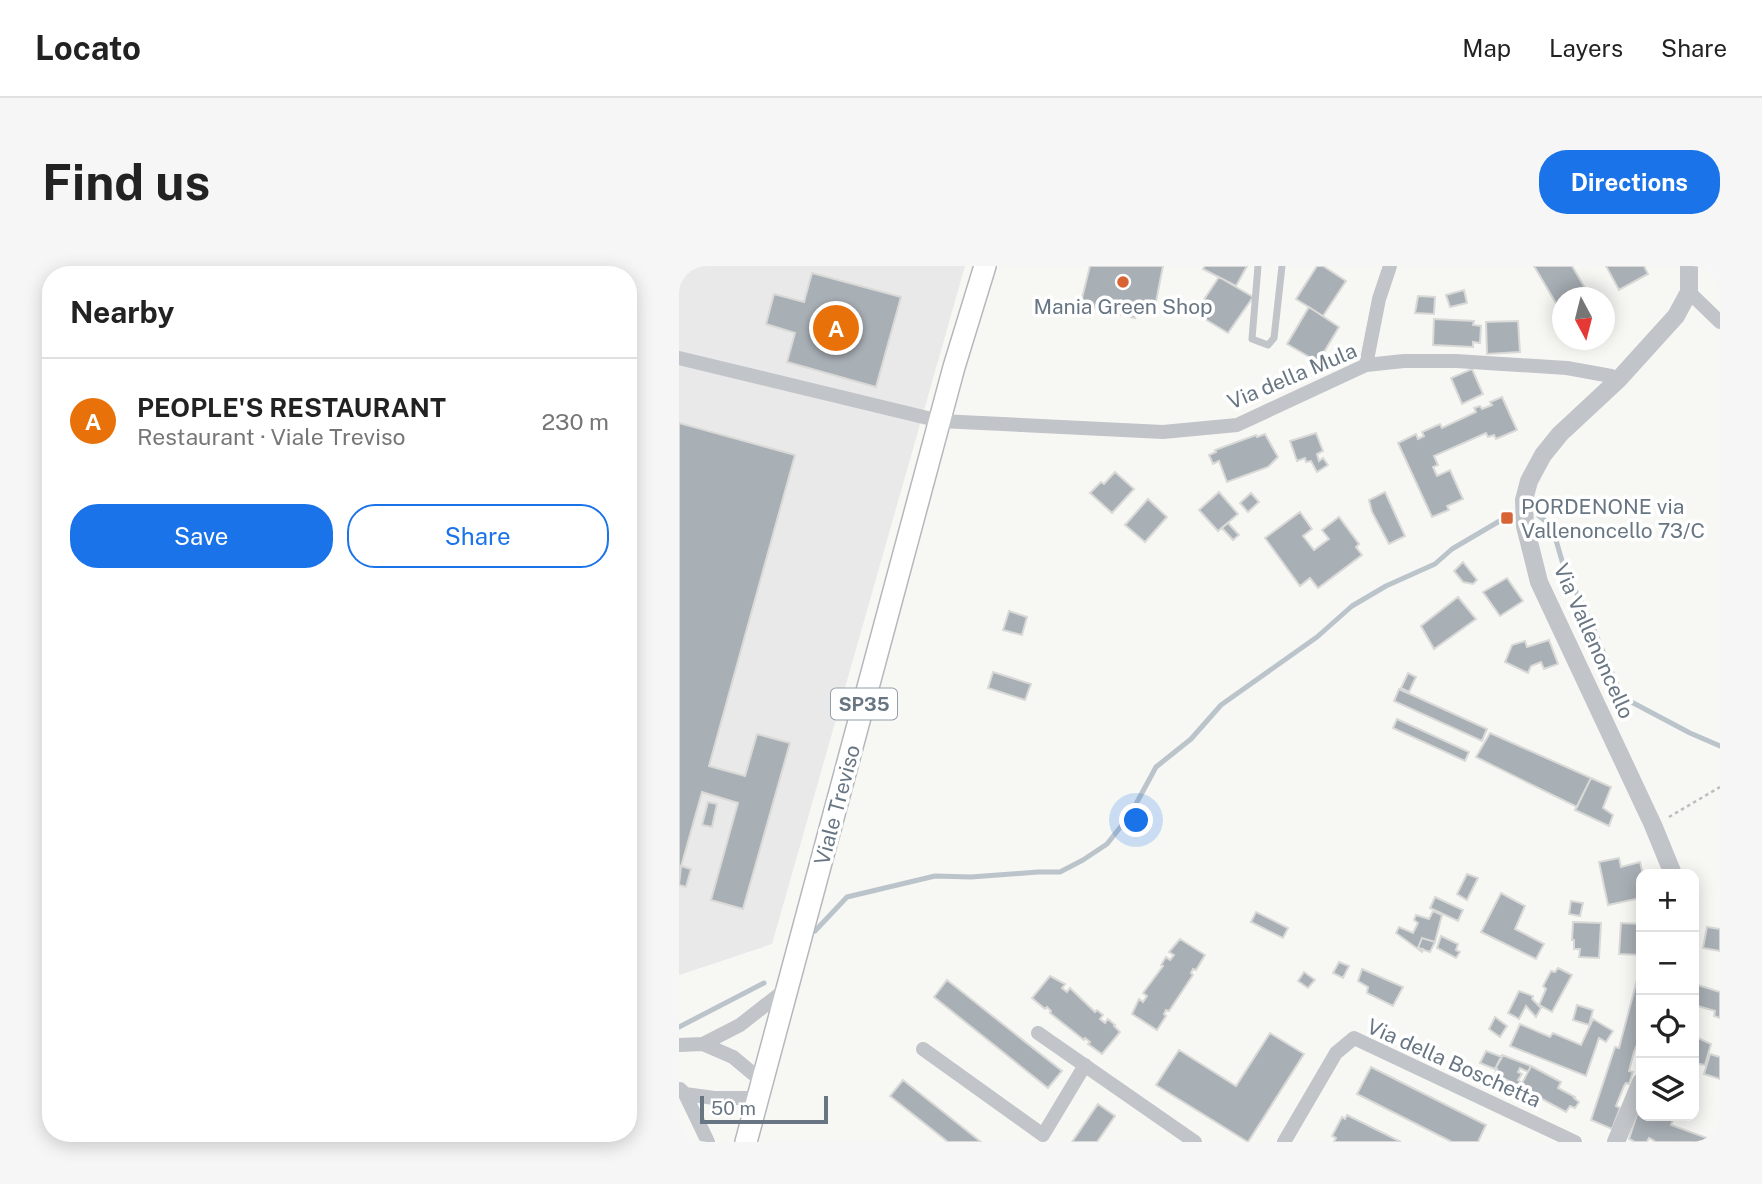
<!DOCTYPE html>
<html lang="en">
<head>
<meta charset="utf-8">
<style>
	body { margin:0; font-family:"Public Sans",sans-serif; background:#f6f6f6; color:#222 }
	.controls { position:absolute; right:21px; bottom:21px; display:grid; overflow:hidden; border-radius:14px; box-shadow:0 4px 18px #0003 }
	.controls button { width:63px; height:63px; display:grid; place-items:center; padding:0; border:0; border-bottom:2px solid #e0e0e0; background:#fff; color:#222; font:35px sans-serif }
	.compass { position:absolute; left:873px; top:21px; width:63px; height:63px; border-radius:50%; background:#fff; box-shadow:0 4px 18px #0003; rotate:173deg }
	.scale { position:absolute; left:21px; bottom:18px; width:128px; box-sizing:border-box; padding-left:7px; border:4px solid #687683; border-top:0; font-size:19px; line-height:24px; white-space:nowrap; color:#687683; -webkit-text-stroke:5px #fff; paint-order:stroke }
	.you { position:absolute; left:458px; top:555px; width:24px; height:24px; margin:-18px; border:5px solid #fff; border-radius:50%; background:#1a73e8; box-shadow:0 0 0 10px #1a73e833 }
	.badge { display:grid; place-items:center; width:46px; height:46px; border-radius:50%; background:#1a73e8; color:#fff; font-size:23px; font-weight:700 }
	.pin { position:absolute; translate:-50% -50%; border:4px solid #fff; box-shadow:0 2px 7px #0006 }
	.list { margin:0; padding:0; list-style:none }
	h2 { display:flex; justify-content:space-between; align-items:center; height:91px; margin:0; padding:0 28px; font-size:30px }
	h2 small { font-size:23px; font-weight:400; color:#767676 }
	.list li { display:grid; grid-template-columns:46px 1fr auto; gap:21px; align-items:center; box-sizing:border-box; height:126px; padding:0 28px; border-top:2px solid #e0e0e0 }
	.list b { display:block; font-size:26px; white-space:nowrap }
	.list p { margin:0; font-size:23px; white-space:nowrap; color:#767676 }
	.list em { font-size:23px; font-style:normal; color:#767676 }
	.actions { display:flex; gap:14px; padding:21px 28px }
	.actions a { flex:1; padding:16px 0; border:2px solid #1a73e8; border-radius:28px; text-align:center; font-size:24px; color:#1a73e8 }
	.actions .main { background:#1a73e8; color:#fff }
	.icon { flex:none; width:38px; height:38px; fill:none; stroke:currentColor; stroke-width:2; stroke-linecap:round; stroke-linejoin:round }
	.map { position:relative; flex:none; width:1041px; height:876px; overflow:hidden; border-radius:28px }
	header { display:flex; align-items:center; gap:42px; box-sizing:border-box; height:98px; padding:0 35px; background:#fff; border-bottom:2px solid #e0e0e0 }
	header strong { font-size:33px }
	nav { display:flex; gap:38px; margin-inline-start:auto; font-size:24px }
	.intro { display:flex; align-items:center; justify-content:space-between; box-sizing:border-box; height:168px; padding:0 42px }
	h1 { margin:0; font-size:49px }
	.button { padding:18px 32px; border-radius:28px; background:#1a73e8; color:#fff; font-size:24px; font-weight:700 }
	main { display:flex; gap:42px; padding:0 42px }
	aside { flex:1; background:#fff; border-radius:28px; box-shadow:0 4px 18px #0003 }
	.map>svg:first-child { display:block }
	.built { fill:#e8e9e8 }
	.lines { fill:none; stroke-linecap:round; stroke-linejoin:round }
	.stream { stroke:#bbc4ca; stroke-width:5 }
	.building { fill:#a8afb5; stroke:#d9d9d7; stroke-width:2 }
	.primary-casing { stroke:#b4b8bc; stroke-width:24 }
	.path { stroke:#bbbdc0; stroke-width:2.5; stroke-dasharray:3.5 3.5; stroke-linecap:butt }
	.service { stroke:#c1c4c8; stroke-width:7 }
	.minor { stroke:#c1c4c8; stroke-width:14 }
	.tertiary { stroke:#c1c4c8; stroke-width:18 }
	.primary { stroke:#fff; stroke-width:21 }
	.poi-dot { fill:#d86334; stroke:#fff; stroke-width:2.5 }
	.labels { text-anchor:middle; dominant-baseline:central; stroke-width:7; stroke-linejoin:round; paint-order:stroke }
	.shield { fill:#fff; stroke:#959fa8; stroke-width:2 }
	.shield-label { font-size:19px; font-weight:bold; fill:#687683 }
	.poi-label { font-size:21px; fill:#687683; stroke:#fff }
	.street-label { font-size:21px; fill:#687683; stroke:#fff }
</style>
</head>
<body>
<header>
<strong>Locato</strong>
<nav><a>Map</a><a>Layers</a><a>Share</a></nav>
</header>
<div class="intro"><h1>Find us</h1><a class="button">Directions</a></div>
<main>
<aside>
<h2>Nearby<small></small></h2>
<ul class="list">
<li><span class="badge" style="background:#e8710a">A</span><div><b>PEOPLE'S RESTAURANT</b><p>Restaurant · Viale Treviso</p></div><em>230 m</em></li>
</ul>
<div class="actions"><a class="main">Save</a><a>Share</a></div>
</aside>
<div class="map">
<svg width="1041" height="876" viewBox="0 0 1041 876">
	<rect width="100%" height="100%" fill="#f7f7f4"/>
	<!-- built -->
	<path class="built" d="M 0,0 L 286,0 L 93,678 L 0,709 Z"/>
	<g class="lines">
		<!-- stream -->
		<path class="stream" d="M 860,250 L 873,260 L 885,302 L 910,352 L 943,431 L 1011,467 L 1041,480
			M 136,665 L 168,631 L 256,610 L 292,611 L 359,606 L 381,606 L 404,594 L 428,578 L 451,549 L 477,501 L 512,473 L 542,439 L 638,371 L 673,340 L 707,320 L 756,298 L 773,283 L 824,253
			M 0,761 L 85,717"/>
	</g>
	<!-- building -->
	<path class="building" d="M 411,0 L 484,0 L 476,41 L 459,38 L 456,52 L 409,41 L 403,32 Z
		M 526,0 L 568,0 L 557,20 L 524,3 Z
		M 638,0 L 644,0 L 667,15 L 644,50 L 617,33 Z
		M 855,0 L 893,0 L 912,32 L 884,32 L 884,49 Z
		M 927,0 L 965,0 L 969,8 L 940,24 Z
		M 133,7 L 222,31 L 197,121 L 108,96 L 116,67 L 87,58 L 95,28 L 125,36 Z
		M 540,11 L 574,31 L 549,67 L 516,47 Z
		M 785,24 L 788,37 L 771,41 L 767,29 Z
		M 739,30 L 756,31 L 755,48 L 736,47 Z
		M 630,41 L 660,61 L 639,96 L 608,78 Z
		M 755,53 L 795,55 L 794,59 L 802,60 L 801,77 L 794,76 L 794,81 L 754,79 Z
		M 839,55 L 841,86 L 808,88 L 807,56 Z
		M 793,103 L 804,128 L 783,138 L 772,112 Z
		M 823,131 L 838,164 L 817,173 L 815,169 L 809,171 L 807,167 L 755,190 L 759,199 L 754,201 L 758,210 L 771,204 L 784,233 L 768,240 L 770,244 L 753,251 L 719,177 L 737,168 L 739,173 L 745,170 L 743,166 L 761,158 L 763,162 L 797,146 L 795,142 L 801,140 L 803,143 L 813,139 L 811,136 Z
		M 0,157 L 116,189 L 30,500 L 66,510 L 78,468 L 111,477 L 64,643 L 32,634 L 59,537 L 23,526 L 0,608 Z
		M 637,167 L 644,185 L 638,188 L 640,195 L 644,192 L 649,199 L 638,206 L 632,195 L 627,196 L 626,192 L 618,195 L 611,175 Z
		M 586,168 L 599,191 L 589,201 L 548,216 L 540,195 L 534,198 L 530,189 L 537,186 L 536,184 L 577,169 L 578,171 Z
		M 436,206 L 455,223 L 433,247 L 411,227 L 422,216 L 425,218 Z
		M 540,226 L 559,248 L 539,265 L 520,244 Z
		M 706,226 L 726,270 L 710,278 L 693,246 L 690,234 Z
		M 572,227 L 580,236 L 569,246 L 561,237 Z
		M 469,233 L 488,251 L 466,276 L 446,259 Z
		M 621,246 L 633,263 L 624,270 L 635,284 L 650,273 L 643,264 L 660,251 L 680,278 L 677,281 L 683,289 L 639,322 L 631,312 L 621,320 L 586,272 Z
		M 549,257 L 560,269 L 554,274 L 543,262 Z
		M 784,296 L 798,314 L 794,318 L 784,316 L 775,305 Z
		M 828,312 L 844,335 L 821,350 L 804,326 Z
		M 779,331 L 797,353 L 755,383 L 742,360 Z
		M 330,345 L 348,351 L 343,369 L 324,364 Z
		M 870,374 L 879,398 L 865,403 L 862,396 L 852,400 L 849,407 L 826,396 L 833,379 L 846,375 L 848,381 Z
		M 314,406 L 352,418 L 346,434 L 309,422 Z
		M 729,407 L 737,411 L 730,426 L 722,422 Z
		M 720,423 L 808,463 L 803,475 L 715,435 Z
		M 718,453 L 790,486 L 786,495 L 714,462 Z
		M 811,467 L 912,512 L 898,541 L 797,491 Z
		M 912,512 L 932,521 L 924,542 L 934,549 L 930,560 L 896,544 Z
		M 29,536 L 38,538 L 33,561 L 23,559 Z
		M 940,592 L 942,601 L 961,596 L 964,608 L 961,617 L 962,632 L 929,639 L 920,596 Z
		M 2,600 L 12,603 L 7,621 L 0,619 Z
		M 788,608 L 799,612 L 788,634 L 778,628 Z
		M 822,627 L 846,640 L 836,663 L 865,678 L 857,693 L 802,666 Z
		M 756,631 L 784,644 L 779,655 L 751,642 Z
		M 892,635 L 904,637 L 901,650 L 890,648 Z
		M 754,645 L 763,649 L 756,676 L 743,672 L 739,682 L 744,683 L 743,686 L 717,667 L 720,661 L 734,667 L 739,657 L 735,654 L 737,649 L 750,653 Z
		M 577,646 L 609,662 L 604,672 L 572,656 Z
		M 894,656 L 922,657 L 920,692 L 900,691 L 901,683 L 895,683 L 895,674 L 893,674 Z
		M 942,657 L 962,658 L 962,689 L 940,688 Z
		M 1028,661 L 1041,663 L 1041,685 L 1024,682 Z
		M 762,670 L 779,678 L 777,684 L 781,686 L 777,692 L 758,682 Z
		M 743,672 L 756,676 L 751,686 L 739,682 Z
		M 501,673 L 526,689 L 517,704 L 514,703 L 512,707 L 514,709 L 490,745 L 487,744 L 485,748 L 487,750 L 478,764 L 453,748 L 460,733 L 464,736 L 468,730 L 464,727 L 484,700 L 482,699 L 487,691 L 491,694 L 495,689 L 490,686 Z
		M 660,696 L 670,700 L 664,712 L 654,707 Z
		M 879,702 L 893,709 L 873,746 L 860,739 L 867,723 L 864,720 L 872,705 L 876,706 Z
		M 683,703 L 724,721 L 714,740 L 688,727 L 689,721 L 679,715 Z
		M 625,706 L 636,714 L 629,722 L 619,715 Z
		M 371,710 L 386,718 L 383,722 L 388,726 L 391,722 L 416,746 L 418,744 L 424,749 L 421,753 L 426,757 L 429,753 L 436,759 L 435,760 L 441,766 L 423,788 L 409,778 L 411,776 L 406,772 L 405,774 L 371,747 L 372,745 L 368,741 L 366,743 L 353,732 Z
		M 959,710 L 962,710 L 962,780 L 958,779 L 955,786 L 950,805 L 954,806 L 950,818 L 947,817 L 945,820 L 937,840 L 941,842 L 933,863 L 912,854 L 936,781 L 940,782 Z
		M 268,714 L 383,805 L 369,822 L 255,731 Z
		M 1019,719 L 1041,726 L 1041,752 L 1035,750 L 1036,745 L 1015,739 Z
		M 840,725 L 854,730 L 853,733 L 862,742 L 857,751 L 847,740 L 840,753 L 829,747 Z
		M 898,739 L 914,744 L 910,759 L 894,754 Z
		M 816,751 L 828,760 L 821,771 L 810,763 Z
		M 914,753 L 934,765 L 927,776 L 920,772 L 907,810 L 831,780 L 841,758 L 871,771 L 874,767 L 902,779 Z
		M 591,767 L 625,788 L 569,876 L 477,819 L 500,784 L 557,820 Z
		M 1015,770 L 1032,778 L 1026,799 L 1015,797 Z
		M 807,785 L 823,791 L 816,803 L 801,797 Z
		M 1031,788 L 1041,791 L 1041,813 L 1025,808 Z
		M 823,789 L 852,800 L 849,806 L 841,802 L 839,806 L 843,808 L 839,814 L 843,817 L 841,821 L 816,808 L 818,803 L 816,803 Z
		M 852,800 L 882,816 L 879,822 L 896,831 L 895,832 L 900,836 L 896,842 L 891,840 L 887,846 L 841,821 Z
		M 692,801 L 807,859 L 799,876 L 773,876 L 678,828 Z
		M 224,814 L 302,876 L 269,876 L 211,830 Z
		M 962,836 L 962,850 L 987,850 L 994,854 L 992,859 L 1028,872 L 1026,876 L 977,876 L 970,872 L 968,876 L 956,876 L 950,873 Z
		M 419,838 L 436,850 L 418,876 L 393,876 Z
		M 668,849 L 722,876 L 655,876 L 657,872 L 653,870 L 663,851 L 666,853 Z"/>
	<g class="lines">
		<!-- primary casing -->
		<g class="primary-casing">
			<path id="primary" d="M 67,876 L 275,101 L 306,0"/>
		</g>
		<!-- path -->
		<path class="path" d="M 990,551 L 1041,521"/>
		<!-- service -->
		<path class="service" d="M 579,0 L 573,73 L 589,79 L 595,72 L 603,0"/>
		<!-- minor -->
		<path class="minor" d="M 1010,26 L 1041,56
			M 0,92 L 261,155 L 484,166 L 558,159 L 687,99 L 725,95 L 777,95 L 888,102 L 932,110 L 939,114
			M 687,99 L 700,33 L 711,0
			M 359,767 L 516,876
			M 24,778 L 61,759 L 107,723
			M 0,779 L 24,778 L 54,791 L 84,816
			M 244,783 L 364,869 L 406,799
			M 1,823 L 6,828 L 29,876
			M 6,828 L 35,832 L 79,832
			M 605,876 L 657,787 L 675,772 L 896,876"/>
		<!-- tertiary -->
		<path class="tertiary" d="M 994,608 L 974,559 L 860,316 L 846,260 L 845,234 L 850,215 L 864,189 L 881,168 L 939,114 L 997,50 L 1010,26 L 1010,0
			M 937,876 L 962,816"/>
		<!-- primary -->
		<use href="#primary" class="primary"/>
	</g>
	<!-- markers -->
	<g class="poi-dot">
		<circle cx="444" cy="16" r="7"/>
		<rect x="821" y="245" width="14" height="14" rx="3.5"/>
	</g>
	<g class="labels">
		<!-- shield labels -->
		<rect class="shield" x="152" y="422.5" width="66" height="31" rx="5"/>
		<g class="shield-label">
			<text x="185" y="438">SP35</text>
		</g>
		<!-- poi labels -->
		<g class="poi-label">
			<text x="444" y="40">Mania Green Shop</text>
			<text x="842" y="240" text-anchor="start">PORDENONE via<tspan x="842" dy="24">Vallenoncello 73/C</tspan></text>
		</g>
		<!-- street labels -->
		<g class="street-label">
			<text transform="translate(613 110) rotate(-23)">Via della Mula</text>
			<text transform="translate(915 375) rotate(66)">Via Vallenoncello</text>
			<text transform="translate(158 539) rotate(-75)">Viale Treviso</text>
			<text transform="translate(775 797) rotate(24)">Via della Boschetta</text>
		</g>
	</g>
</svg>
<div class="controls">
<button>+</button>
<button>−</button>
<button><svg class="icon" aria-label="locate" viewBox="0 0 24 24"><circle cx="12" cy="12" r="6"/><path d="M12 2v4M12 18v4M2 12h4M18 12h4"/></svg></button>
<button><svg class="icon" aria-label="layers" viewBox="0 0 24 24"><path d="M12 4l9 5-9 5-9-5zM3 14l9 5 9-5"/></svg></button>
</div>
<svg class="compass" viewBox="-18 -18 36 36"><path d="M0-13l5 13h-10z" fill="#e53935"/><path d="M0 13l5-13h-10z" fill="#767676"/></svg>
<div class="scale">50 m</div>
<div class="you"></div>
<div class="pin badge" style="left:157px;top:62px;background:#e8710a">A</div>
</div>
</main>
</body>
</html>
